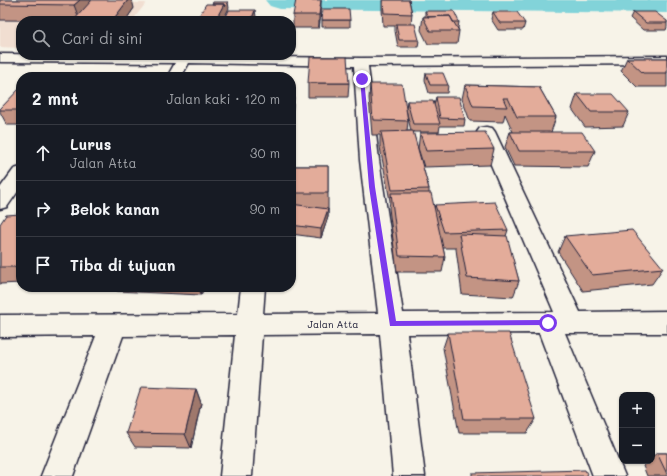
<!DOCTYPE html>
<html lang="id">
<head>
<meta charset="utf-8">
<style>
	body { margin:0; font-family:Mali,sans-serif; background:#20242c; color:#f1f3f6 }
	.controls { position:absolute; right:12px; bottom:12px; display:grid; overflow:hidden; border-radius:8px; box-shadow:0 1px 3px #0004 }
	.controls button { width:36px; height:36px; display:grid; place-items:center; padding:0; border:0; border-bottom:1px solid #363941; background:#171b24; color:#f1f3f6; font:20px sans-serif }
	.stop { position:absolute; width:12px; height:12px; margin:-9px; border:3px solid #7c3aed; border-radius:50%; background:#fff }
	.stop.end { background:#7c3aed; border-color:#fff; box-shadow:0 1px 4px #0008 }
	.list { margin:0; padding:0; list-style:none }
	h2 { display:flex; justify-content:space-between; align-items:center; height:52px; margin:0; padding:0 16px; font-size:17px }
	h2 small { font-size:13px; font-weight:400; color:#9ea1a6 }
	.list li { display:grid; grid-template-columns:26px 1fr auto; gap:12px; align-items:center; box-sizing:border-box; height:56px; padding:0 16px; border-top:1px solid #363941 }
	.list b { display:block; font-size:15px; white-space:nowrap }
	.list p { margin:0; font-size:13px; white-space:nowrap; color:#9ea1a6 }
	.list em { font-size:13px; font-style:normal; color:#9ea1a6 }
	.icon { flex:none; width:22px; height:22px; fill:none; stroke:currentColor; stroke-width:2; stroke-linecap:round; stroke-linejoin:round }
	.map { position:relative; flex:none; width:667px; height:476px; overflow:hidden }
	.search { position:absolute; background:#171b24; box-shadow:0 1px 3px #0004; left:16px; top:16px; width:280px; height:44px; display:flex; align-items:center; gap:10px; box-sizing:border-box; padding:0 14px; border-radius:16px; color:#9ea1a6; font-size:15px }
	.panel { position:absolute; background:#171b24; box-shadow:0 1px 3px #0004; left:16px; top:72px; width:280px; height:220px; border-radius:16px }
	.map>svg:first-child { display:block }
	.built { fill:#f1ded1 }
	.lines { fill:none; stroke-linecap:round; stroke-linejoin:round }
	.river { fill:#82d3d9; fill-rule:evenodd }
	.street-casing { stroke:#22223b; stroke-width:3 }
	.street { fill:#f7f3e8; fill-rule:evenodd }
	.wall { fill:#c39484; stroke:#22223b }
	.shaded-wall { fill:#9f786c; stroke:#22223b }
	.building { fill:#e3ac9a; stroke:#22223b }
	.route { fill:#7c3aed }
	.labels { text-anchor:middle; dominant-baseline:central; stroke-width:4; stroke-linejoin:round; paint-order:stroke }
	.street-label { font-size:10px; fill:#22223b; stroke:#f7f3e8 }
</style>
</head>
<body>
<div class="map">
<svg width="667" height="476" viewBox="0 0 667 476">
	<rect width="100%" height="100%" fill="#f7f3e8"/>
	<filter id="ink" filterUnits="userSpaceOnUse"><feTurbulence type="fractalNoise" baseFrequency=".025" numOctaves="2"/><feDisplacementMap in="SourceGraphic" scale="8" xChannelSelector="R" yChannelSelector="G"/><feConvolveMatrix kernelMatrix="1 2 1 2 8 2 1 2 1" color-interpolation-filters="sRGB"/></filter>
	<g filter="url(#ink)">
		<!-- built -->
		<path class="built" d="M 0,1 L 146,3 L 132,21 L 125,21 L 134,8 L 80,21 Z
			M 0,20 L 58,21 L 21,21 L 21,48 L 0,47 Z"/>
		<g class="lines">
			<!-- river -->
			<path class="river" d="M 265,0 L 667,0 L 667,13 L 280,9 L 270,6 Z"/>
			<!-- street casing -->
			<g class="street-casing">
				<path id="street" d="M 0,54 L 361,58 L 667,56 L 667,64 L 368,66 L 379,160 L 403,313 L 554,312 L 477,132 L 480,128 L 486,127 L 492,128 L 495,132 L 580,312 L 667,311 L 667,333 L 565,333 L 625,476 L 593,476 L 539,333 L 407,334 L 425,476 L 393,476 L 380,334 L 262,335 L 252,476 L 220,476 L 235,335 L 123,336 L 73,476 L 41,476 L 96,336 L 0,337 L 0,315 L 238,314 L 241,287 L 265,287 L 263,314 L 378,313 L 360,160 L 354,66 L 189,63 L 181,77 L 167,77 L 175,63 L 0,62 Z
					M 21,167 L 21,187 L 7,207 L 0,209 L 0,188 L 14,169 Z"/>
			</g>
			<!-- street -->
			<use href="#street" class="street"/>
		</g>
		<!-- wall -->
		<path class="wall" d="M 0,0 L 91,0 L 91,1 L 134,8 L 125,21 L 0,20 Z
			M 382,0 L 409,0 L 412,14 L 411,24 L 419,40 L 418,47 L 398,47 L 395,31 L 395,26 L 383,26 L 382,9 Z
			M 425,11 L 459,22 L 458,28 L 459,31 L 457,44 L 428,44 L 421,30 L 423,17 L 425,17 Z
			M 321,12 L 319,28 L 293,28 L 293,15 Z
			M 493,12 L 525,23 L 523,30 L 498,30 L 491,19 Z
			M 633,12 L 667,21 L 667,27 L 666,30 L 643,30 L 630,18 Z
			M 322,20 L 350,20 L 350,27 L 322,27 Z
			M 627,58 L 667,58 L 667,87 L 637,87 L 621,71 Z
			M 426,73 L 448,85 L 447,93 L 429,93 L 425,80 Z
			M 308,83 L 349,83 L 348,97 L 308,97 Z
			M 370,84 L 408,121 L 407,131 L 411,131 L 406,109 L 407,101 L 434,105 L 436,97 L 465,119 L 464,126 L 440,126 L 439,132 L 413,132 L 429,189 L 429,193 L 434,209 L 435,205 L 508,230 L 506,236 L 519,281 L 513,297 L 462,294 L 456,249 L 456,248 L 443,248 L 445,257 L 442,272 L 397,272 L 389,208 L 390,201 L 380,147 L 380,135 L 372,135 L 369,98 Z
			M 465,85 L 539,87 L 556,117 L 551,132 L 595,151 L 588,167 L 514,166 L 505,147 L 510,132 L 513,132 L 505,114 L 503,122 L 470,121 L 462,99 Z
			M 21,88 L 21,125 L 7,125 L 0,112 L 0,109 Z
			M 577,94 L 629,112 L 623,126 L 585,127 L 572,109 Z
			M 420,133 L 494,149 L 490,165 L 424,167 L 418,148 Z
			M 291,166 L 328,166 L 328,217 L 321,238 L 291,234 Z
			M 21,214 L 21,283 L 0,284 L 0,224 Z
			M 565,236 L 663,268 L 652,284 L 583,291 L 558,252 Z
			M 80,287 L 105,287 L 104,289 Z
			M 115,287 L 204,287 L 201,295 L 117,291 Z
			M 448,333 L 536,419 L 527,433 L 459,433 L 443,348 Z
			M 196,389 L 201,403 L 191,448 L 135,447 L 126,433 Z
			M 657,453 L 667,453 L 667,476 L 647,476 L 643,466 L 648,461 L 652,461 L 652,457 Z"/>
		<!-- shaded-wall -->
		<path class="shaded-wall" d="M 80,0 L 91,0 L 94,8 L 80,21 L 74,5 Z
			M 128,0 L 132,0 L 134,8 L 125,21 L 112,21 Z
			M 321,0 L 321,12 L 319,28 L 319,15 Z
			M 228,2 L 229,8 L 226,14 L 226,16 L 224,21 L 215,21 L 224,4 Z
			M 255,10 L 256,17 L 254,21 L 251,21 Z
			M 293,83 L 294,97 L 291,124 L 291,101 Z
			M 328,209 L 328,217 L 321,238 L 321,229 Z
			M 21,255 L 21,276 L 15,267 Z
			M 199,287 L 204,287 L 201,295 Z
			M 196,389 L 201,403 L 191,448 L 185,434 Z"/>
		<!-- building -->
		<path class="building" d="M 0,0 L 80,0 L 74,5 L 0,4 Z
			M 92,0 L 128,0 L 112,21 L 73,21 Z
			M 296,0 L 321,0 L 319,15 L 293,15 Z
			M 383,0 L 409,0 L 412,14 L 384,13 Z
			M 213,2 L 228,2 L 225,7 L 224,4 L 212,4 Z
			M 206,4 L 224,4 L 215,21 L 196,21 Z
			M 323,9 L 349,9 L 350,20 L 322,20 Z
			M 229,10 L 255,10 L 251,21 L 224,21 Z
			M 425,11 L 454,11 L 459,22 L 453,22 L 450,16 L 428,17 Z
			M 493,12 L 517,12 L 525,23 L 500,23 Z
			M 633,12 L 655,12 L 667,21 L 667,23 L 646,23 Z
			M 450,16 L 459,31 L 430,31 L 423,17 Z
			M 396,24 L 415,24 L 419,40 L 399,40 Z
			M 310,57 L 347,57 L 349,83 L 308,83 Z
			M 627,58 L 667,58 L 667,73 L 643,73 Z
			M 426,73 L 443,73 L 448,85 L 430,85 Z
			M 291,83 L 293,83 L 291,101 Z
			M 370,84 L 402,84 L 408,121 L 373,120 Z
			M 465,85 L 539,87 L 556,117 L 517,117 L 508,98 L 503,98 L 507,107 L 473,106 Z
			M 20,88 L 21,88 L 21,110 L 0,110 L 0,109 Z
			M 577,94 L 613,94 L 629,112 L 591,112 Z
			M 436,97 L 459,97 L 465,119 L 440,118 Z
			M 407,101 L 433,101 L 440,124 L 413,124 Z
			M 413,131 L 429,189 L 392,190 L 381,132 Z
			M 485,132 L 494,149 L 426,151 L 420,133 Z
			M 510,132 L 582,132 L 595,151 L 519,151 Z
			M 291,166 L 328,166 L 328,193 L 291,193 Z
			M 391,193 L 431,193 L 445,257 L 399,256 Z
			M 495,202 L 508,230 L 444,232 L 435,205 Z
			M 291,204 L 328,209 L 321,229 L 291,225 Z
			M 21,214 L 21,255 L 15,267 L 0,267 L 0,224 L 6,215 Z
			M 632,230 L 663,268 L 592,275 L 565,236 Z
			M 459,234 L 507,236 L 519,281 L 467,278 Z
			M 448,333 L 509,333 L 536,419 L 464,419 Z
			M 141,387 L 196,389 L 185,434 L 126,433 Z
			M 657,453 L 667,453 L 667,474 Z
			M 585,470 L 588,476 L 472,476 L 472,473 Z"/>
	</g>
	<!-- route -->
	<path class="route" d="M 360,78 L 364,79 L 375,187 L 396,321 L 548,320 L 551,323 L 550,325 L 390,326 L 369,187 Z"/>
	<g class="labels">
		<!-- street labels -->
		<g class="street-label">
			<text x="333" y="324">Jalan Atta</text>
		</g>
	</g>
</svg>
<div class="controls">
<button>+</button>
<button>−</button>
</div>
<div class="stop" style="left:548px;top:323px"></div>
<div class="stop end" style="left:362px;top:79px"></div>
<div class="search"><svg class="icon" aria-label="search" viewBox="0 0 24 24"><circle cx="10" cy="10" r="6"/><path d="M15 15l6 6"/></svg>Cari di sini</div>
<section class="panel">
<h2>2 mnt<small>Jalan kaki · 120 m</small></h2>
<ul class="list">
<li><svg class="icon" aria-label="ahead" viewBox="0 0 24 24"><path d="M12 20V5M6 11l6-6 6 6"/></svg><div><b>Lurus</b><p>Jalan Atta</p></div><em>30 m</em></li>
<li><svg class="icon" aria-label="right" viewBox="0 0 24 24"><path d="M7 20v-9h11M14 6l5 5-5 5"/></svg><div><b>Belok kanan</b></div><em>90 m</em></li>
<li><svg class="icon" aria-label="arrive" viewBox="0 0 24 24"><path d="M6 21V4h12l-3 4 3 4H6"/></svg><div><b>Tiba di tujuan</b></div></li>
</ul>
</section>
</div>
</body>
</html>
